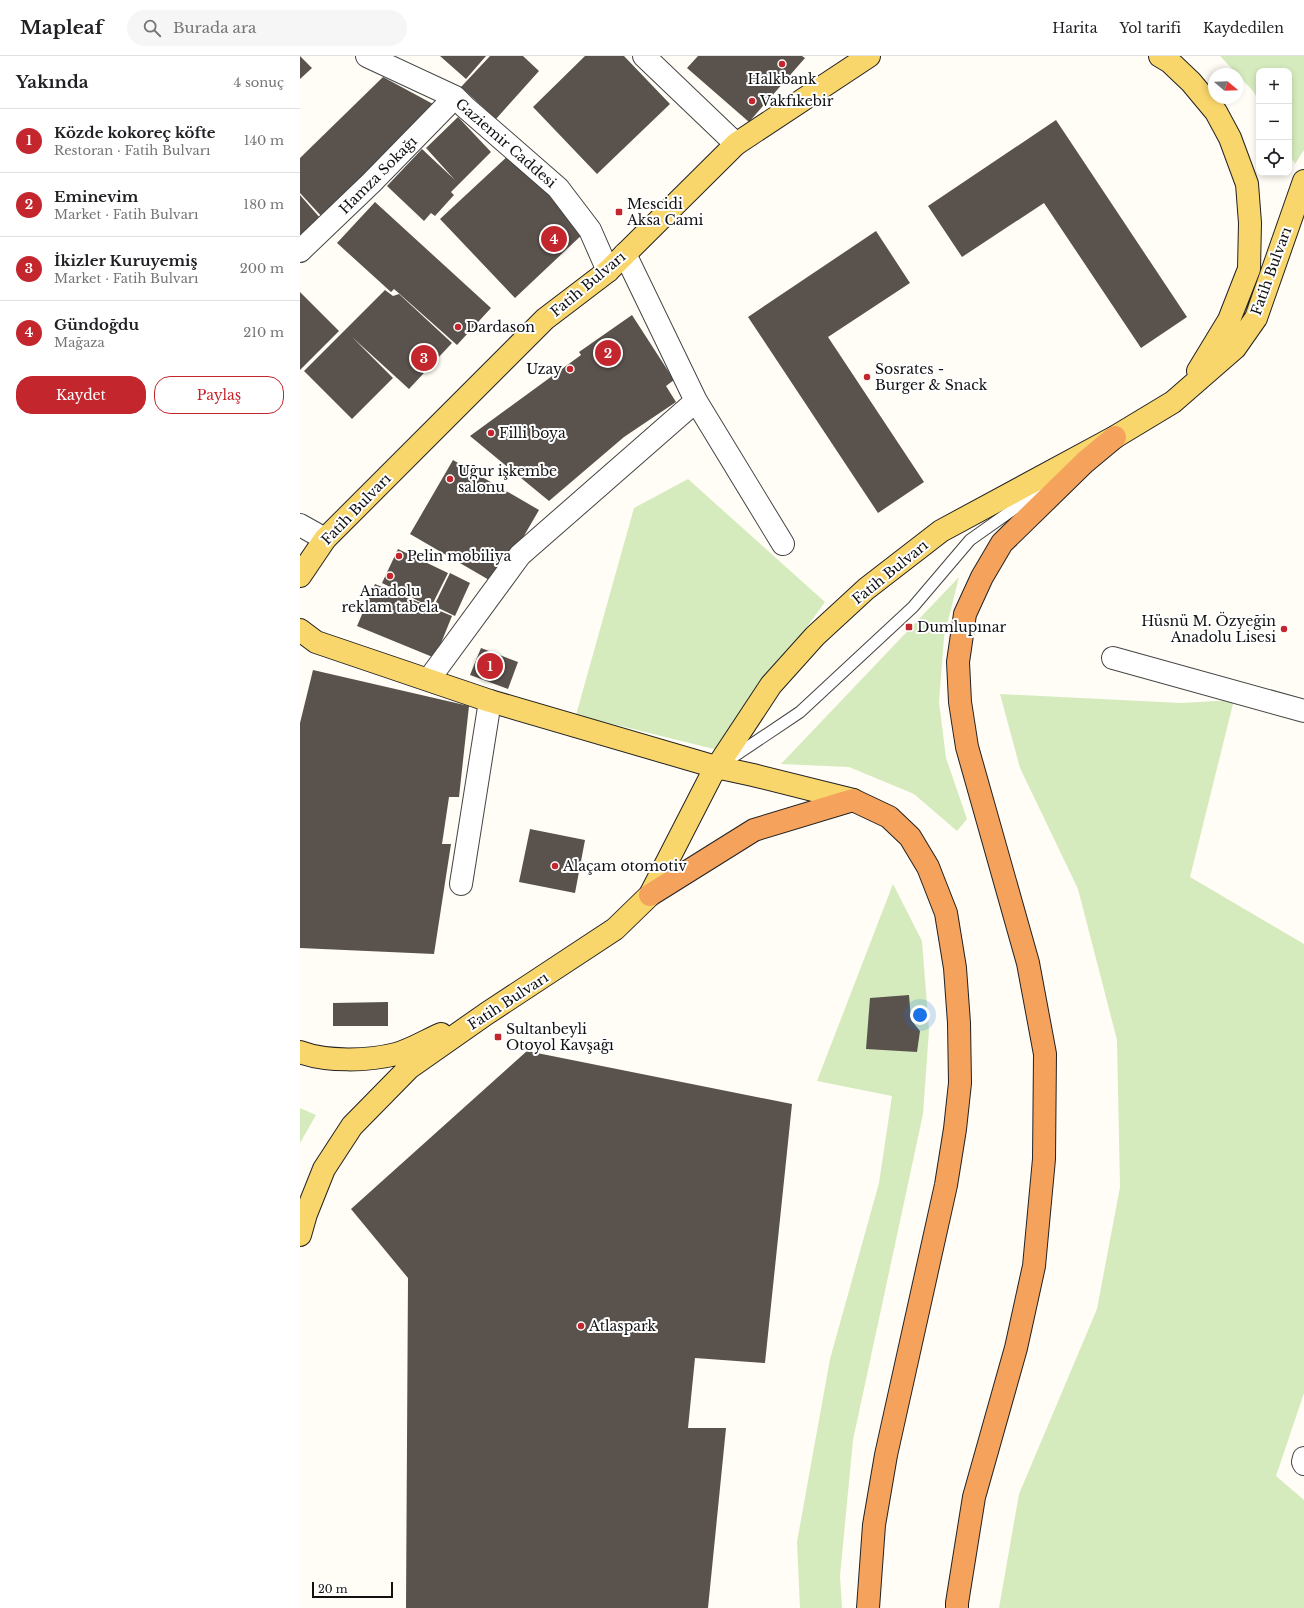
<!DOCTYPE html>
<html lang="tr">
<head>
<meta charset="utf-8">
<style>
	body { margin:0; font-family:"Libre Baskerville",serif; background:#f6f6f6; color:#202124 }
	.controls { position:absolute; right:12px; top:12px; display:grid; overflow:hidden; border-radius:8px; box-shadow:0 2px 6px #0003 }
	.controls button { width:36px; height:36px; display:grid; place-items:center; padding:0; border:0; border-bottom:1px solid #e0e0e0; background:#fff; color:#202124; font:20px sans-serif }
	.compass { position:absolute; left:908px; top:12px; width:36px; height:36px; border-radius:50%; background:#fff; box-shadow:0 2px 6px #0003; rotate:109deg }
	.scale { position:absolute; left:12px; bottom:10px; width:81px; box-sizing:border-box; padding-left:4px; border:2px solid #111; border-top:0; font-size:11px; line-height:14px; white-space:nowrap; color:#111; -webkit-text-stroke:3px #fff; paint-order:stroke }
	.you { position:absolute; left:620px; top:959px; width:14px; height:14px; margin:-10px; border:3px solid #fff; border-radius:50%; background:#1a73e8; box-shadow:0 0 0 6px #1a73e833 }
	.badge { display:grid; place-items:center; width:26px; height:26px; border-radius:50%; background:#c4262e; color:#fff; font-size:13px; font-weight:700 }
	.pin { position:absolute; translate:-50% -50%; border:2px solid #fff; box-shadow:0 1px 4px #0006 }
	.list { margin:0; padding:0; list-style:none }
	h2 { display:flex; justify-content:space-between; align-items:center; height:52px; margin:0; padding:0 16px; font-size:17px }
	h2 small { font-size:13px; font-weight:400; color:#757577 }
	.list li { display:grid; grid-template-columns:26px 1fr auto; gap:12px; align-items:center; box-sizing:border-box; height:64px; padding:0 16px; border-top:1px solid #e0e0e0 }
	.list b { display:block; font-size:15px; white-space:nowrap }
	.list p { margin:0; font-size:13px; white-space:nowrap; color:#757577 }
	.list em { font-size:13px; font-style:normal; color:#757577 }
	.actions { display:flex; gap:8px; padding:12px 16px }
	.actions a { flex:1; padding:9px 0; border:1px solid #c4262e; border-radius:16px; text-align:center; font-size:14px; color:#c4262e }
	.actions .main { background:#c4262e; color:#fff }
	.icon { flex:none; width:22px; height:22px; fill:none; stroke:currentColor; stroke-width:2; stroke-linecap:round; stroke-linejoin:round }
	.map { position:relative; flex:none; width:1004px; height:1552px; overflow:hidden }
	header { display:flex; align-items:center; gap:24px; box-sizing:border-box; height:56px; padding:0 20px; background:#fff; border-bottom:1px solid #e0e0e0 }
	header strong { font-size:19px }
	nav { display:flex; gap:22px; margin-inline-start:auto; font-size:14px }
	.search { width:280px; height:36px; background:#f6f6f6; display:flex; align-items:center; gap:10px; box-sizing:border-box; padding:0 14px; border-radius:22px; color:#757577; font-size:15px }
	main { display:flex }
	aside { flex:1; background:#fff }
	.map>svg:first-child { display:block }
	.green { fill:#d5ebbd }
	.building { fill:#5a524d }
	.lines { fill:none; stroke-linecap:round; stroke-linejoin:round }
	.service-casing { stroke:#444; stroke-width:13 }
	.minor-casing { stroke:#444; stroke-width:24 }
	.primary-casing { stroke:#222; stroke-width:24 }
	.motorway-casing { stroke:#222; stroke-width:24 }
	.service { stroke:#fff; stroke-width:11 }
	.minor { stroke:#fff; stroke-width:22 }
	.primary { stroke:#f9d66b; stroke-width:22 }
	.motorway { stroke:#f5a25d; stroke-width:22 }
	.poi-dot { fill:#c4262e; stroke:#fff; stroke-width:1.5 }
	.labels { text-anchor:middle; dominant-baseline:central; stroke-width:4; stroke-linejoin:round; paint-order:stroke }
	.poi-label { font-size:14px; fill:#111; stroke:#fff; text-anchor:start }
	.street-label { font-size:14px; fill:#111; stroke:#fff }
</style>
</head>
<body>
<header>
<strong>Mapleaf</strong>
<div class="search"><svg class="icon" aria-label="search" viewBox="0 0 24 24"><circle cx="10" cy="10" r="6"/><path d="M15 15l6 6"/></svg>Burada ara</div>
<nav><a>Harita</a><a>Yol tarifi</a><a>Kaydedilen</a></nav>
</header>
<main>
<aside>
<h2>Yakında<small>4 sonuç</small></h2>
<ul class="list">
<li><span class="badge">1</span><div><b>Közde kokoreç köfte</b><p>Restoran · Fatih Bulvarı</p></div><em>140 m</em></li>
<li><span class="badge">2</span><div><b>Eminevim</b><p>Market · Fatih Bulvarı</p></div><em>180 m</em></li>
<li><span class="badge">3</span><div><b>İkizler Kuruyemiş</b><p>Market · Fatih Bulvarı</p></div><em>200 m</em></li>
<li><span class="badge">4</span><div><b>Gündoğdu</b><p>Mağaza</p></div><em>210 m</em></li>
</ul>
<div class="actions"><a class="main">Kaydet</a><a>Paylaş</a></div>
</aside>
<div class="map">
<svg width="1004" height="1552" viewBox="0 0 1004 1552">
	<rect width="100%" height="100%" fill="#fffdf5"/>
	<!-- green -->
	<path class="green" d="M 920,0 L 1004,0 L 1004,94 L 995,108 L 989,97 L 989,15 L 959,15 L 959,45 L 953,35 Z
		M 388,423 L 525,546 L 418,694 L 276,659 L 334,452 Z
		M 659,521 L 644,581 L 639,646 L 646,702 L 667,763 L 657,775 L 614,738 L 549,711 L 481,708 Z
		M 700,638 L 881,647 L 934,644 L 890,821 L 1004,888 L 1004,1337 L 976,1420 L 1004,1444 L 1004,1552 L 699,1552 L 719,1438 L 797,1253 L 820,1131 L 817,984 L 778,833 L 720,712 Z
		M 593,828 L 622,885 L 629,974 L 623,1058 L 553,1384 L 540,1520 L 542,1552 L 500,1552 L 497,1486 L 530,1303 L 579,1127 L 592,1040 L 517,1025 Z
		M 0,1052 L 16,1059 L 0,1087 Z"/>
	<!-- building -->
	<path class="building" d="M 0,0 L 12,12 L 0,23 Z
		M 140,0 L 186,0 L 166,23 Z
		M 190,0 L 223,0 L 239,15 L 196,63 L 161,31 Z
		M 285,0 L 324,0 L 370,48 L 297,118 L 233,51 Z
		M 398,0 L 502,0 L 505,2 L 449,66 L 387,12 Z
		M 83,21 L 133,48 L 23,162 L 0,137 L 0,102 Z
		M 158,61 L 191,96 L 151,136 L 154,139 L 135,160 L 131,157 L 124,165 L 87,130 L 122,93 L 155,124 L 126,92 Z
		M 756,64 L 887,261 L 841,292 L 744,147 L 662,201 L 628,150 Z
		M 211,97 L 286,175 L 215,242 L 140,163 Z
		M 0,139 L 21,163 L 0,183 Z
		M 75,146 L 191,252 L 157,289 L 94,233 L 91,236 L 37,187 Z
		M 576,175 L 610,227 L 528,281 L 624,426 L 578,457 L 448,261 Z
		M 85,234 L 93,240 L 99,238 L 152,287 L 109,333 L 52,281 L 93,322 L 52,363 L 4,315 Z
		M 0,236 L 39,275 L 0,314 Z
		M 332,259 L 374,324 L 366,330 L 376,346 L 324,381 L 249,445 L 170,380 L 281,299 L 279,296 Z
		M 153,404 L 239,454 L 196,528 L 110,478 Z
		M 98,493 L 148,517 L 131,551 L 82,527 Z
		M 150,517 L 170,527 L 155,560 L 134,550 Z
		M 75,528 L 152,560 L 135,602 L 57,570 Z
		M 181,592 L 218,606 L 208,633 L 170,619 Z
		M 13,614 L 169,650 L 159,741 L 149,741 L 142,788 L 151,788 L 134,898 L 0,892 L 0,667 Z
		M 230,773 L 285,784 L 275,837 L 219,826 Z
		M 609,939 L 611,964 L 620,975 L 617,996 L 566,993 L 570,942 Z
		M 88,946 L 88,970 L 33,970 L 33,947 Z
		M 227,995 L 492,1048 L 465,1307 L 395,1302 L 388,1372 L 426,1372 L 408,1552 L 106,1552 L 108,1222 L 51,1153 Z"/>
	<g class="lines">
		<!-- service casing -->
		<g class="service-casing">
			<path id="service" d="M 427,705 L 500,656 L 613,551 L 670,484 L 752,426"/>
		</g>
		<!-- minor casing -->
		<g class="minor-casing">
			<path id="minor" d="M 67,0 L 155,41 L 165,51 L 258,132 L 290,174 L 308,215
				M 344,0 L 436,88
				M 0,195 L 71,127 L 155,41
				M 325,198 L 396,345 L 483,488
				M 0,469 L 25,483
				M 813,602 L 1004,655
				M 129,623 L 220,499 L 396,345
				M 161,828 L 190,645
				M 1004,1402 L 1003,1406 L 1004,1408"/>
		</g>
		<!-- primary casing -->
		<g class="primary-casing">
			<path id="primary" d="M 860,0 L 870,6 L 891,26 L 916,56 L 930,82 L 947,128 L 950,167 L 949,213 L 929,264 L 898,315
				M 0,520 L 25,483 L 245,263 L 308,215 L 436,88 L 569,0
				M 0,574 L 16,586 L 190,645 L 416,711 L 453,719 L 553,744
				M 0,996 C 26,1006 69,1005 96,998 C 111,994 127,984 141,978
				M 0,1179 L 6,1158 L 24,1113 L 52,1070 L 109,1012 L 186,958 L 315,873 L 350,839 L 411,720 L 471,629 L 515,580 L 566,533 L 641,475 L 815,381 L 873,346 L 935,292 L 956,262 L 1004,125"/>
		</g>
		<!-- motorway casing -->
		<g class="motorway-casing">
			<path id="motorway" d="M 350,839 L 454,774 L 553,744 L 589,761 L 610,781 L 628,811 L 646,857 L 655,912 L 659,967 L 660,1027 L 655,1073 L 646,1129 L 586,1399 L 574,1469 L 568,1552
				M 657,1552 L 657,1547 L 674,1441 L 716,1292 L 734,1210 L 744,1103 L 745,998 L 728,907 L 667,691 L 660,646 L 658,606 L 665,558 L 682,521 L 702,487 L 785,406 L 815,381"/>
		</g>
		<!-- service -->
		<use href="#service" class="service"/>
		<!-- minor -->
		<use href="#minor" class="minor"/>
		<!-- primary -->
		<use href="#primary" class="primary"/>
		<!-- motorway -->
		<use href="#motorway" class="motorway"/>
	</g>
	<!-- markers -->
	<g class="poi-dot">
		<circle cx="482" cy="8" r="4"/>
		<circle cx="452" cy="45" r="4"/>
		<rect x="315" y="152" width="8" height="8" rx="2"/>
		<circle cx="158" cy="271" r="4"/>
		<circle cx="270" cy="313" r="4"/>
		<circle cx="567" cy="321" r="4"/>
		<circle cx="191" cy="377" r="4"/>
		<circle cx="150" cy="423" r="4"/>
		<circle cx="99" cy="500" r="4"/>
		<circle cx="90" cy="520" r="4"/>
		<rect x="605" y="567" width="8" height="8" rx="2"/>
		<circle cx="984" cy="573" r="4"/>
		<circle cx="255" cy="810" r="4"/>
		<rect x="194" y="977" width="8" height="8" rx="2"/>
		<circle cx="281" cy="1270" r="4"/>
	</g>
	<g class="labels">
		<!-- poi labels -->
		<g class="poi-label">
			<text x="482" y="23" text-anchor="middle">Halkbank</text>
			<text x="460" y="45">Vakfıkebir</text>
			<text x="327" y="148">Mescidi<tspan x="327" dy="16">Aksa Cami</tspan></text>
			<text x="166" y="271">Dardason</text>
			<text x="262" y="313" text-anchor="end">Uzay</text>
			<text x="575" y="313">Sosrates -<tspan x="575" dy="16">Burger &amp; Snack</tspan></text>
			<text x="199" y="377">Filli boya</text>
			<text x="158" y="415">Uğur işkembe<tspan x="158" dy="16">salonu</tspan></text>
			<text x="107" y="500">Pelin mobiliya</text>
			<text x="90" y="535" text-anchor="middle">Anadolu<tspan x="90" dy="16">reklam tabela</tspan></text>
			<text x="976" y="565" text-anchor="end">Hüsnü M. Özyeğin<tspan x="976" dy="16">Anadolu Lisesi</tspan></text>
			<text x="617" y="571">Dumlupınar</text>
			<text x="263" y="810">Alaçam otomotiv</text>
			<text x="206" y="973">Sultanbeyli<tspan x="206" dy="16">Otoyol Kavşağı</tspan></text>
			<text x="289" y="1270">Atlaspark</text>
		</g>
		<!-- street labels -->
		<g class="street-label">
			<text transform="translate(206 87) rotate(41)">Gaziemir Caddesi</text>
			<text transform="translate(78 119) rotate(-45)">Hamza Sokağı</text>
			<text transform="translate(971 215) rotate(-70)">Fatih Bulvarı</text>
			<text transform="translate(288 228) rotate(-40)">Fatih Bulvarı</text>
			<text transform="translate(56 453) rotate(-46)">Fatih Bulvarı</text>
			<text transform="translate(590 516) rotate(-39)">Fatih Bulvarı</text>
			<text transform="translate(208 945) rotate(-33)">Fatih Bulvarı</text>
		</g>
	</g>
</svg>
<div class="controls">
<button>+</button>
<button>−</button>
<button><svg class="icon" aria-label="locate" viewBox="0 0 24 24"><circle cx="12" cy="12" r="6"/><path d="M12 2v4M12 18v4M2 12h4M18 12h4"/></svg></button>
</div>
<svg class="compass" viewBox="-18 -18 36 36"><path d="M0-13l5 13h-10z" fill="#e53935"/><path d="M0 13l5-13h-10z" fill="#757577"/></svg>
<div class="scale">20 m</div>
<div class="you"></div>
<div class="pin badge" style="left:190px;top:610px">1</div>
<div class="pin badge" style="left:308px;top:297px">2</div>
<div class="pin badge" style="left:124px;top:302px">3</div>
<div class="pin badge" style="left:254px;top:183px">4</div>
</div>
</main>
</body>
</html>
